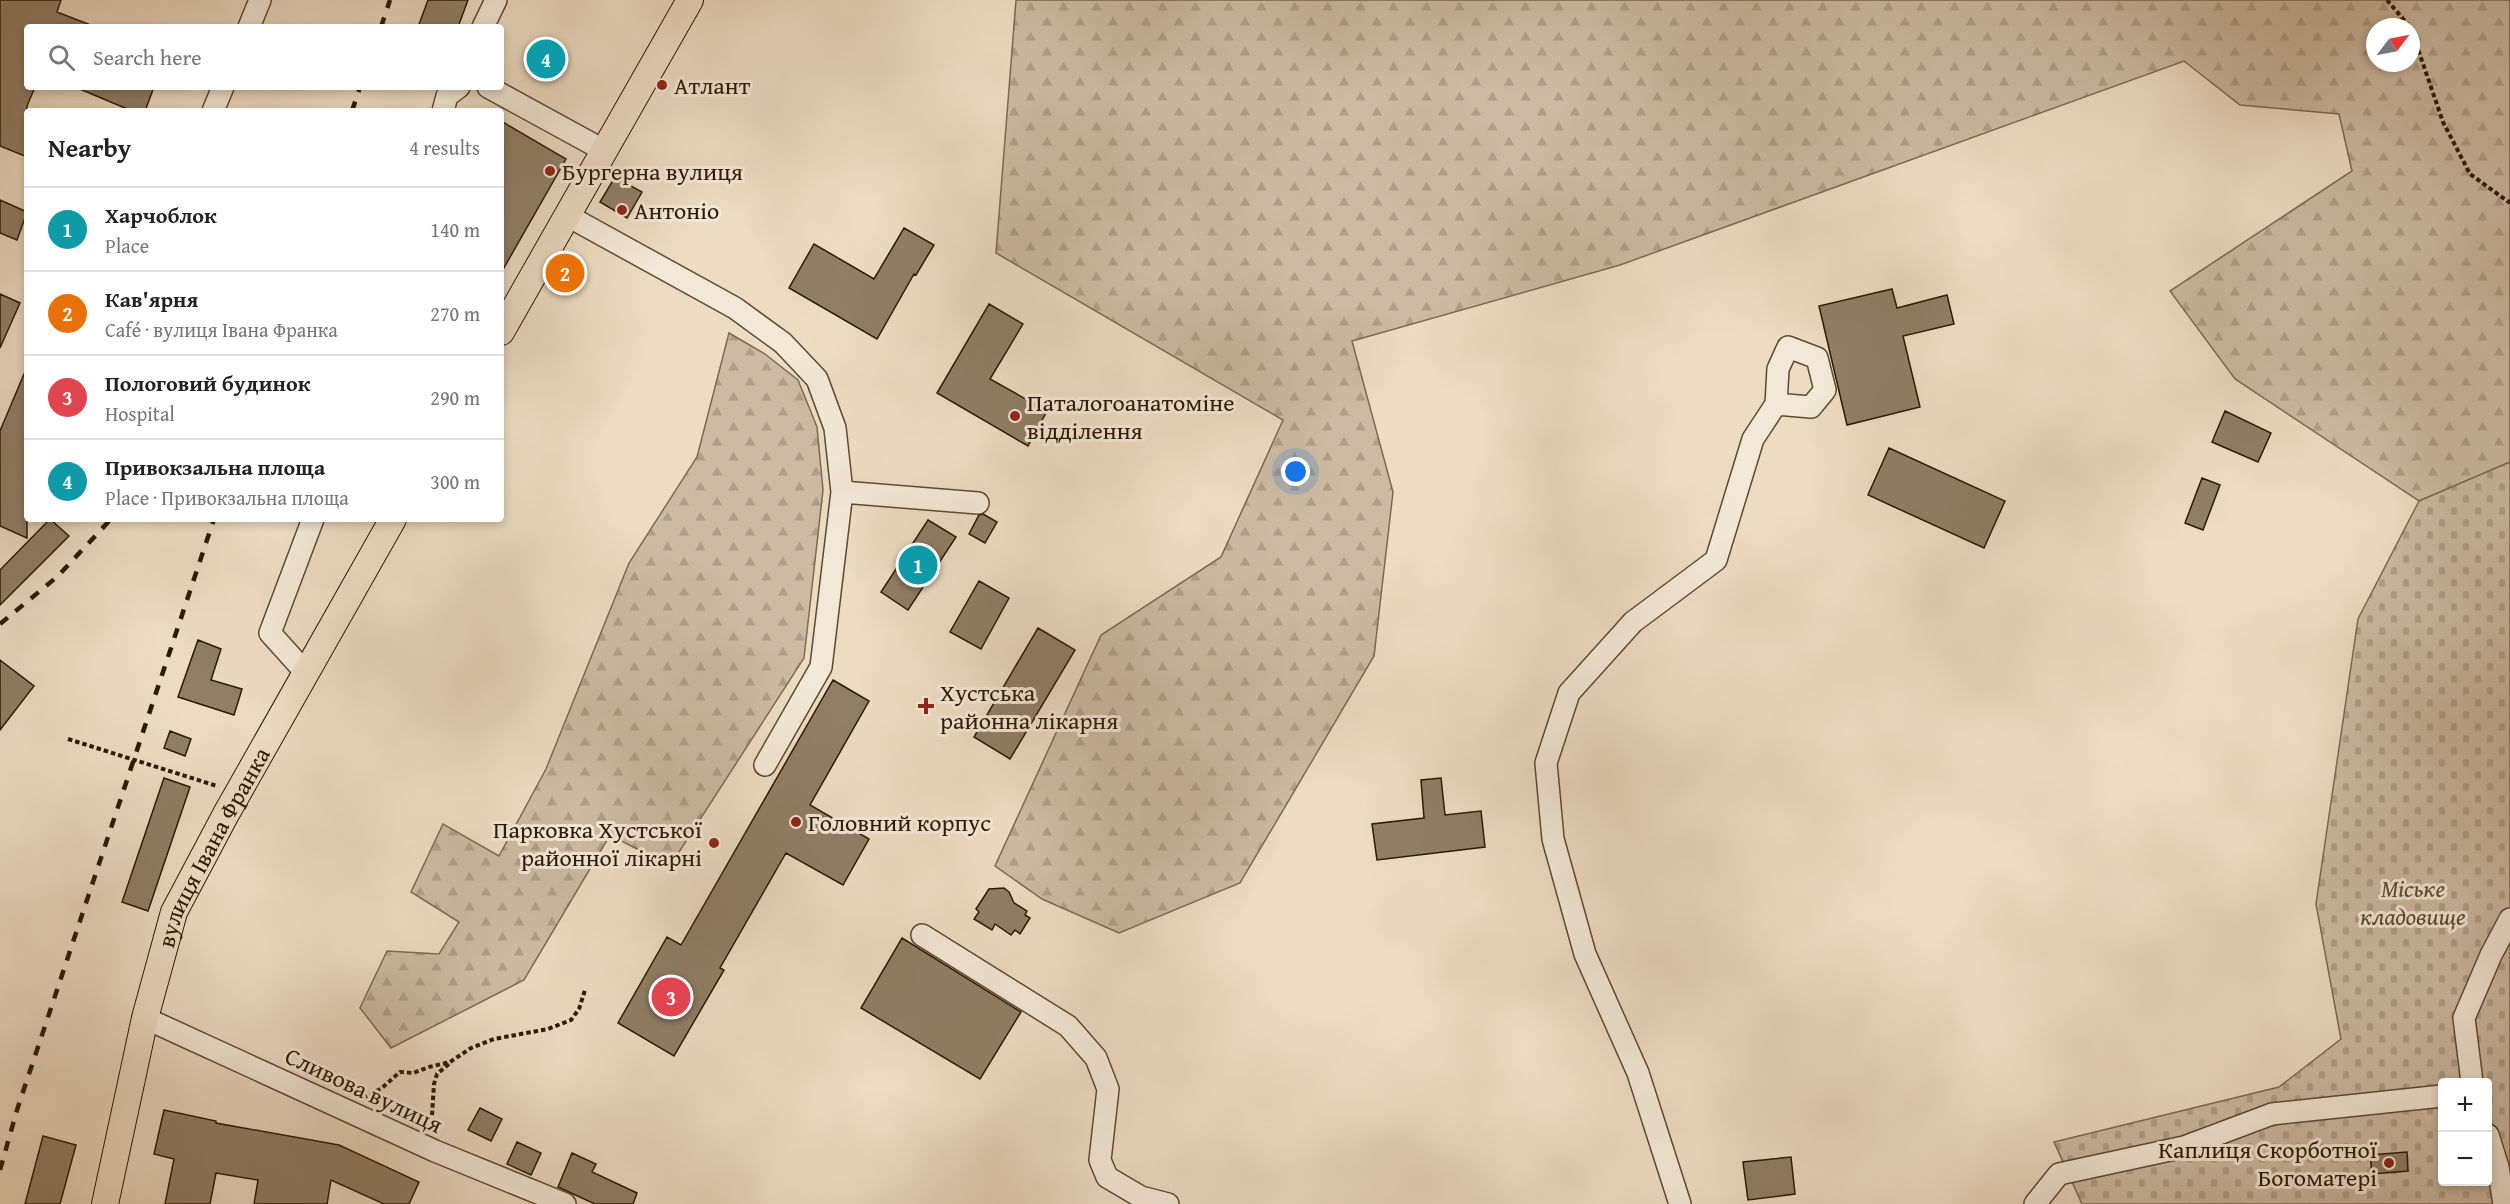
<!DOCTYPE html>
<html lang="en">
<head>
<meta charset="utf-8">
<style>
	body { margin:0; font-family:"Gentium Book Plus",serif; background:#f6f6f6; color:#222 }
	.controls { position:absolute; right:18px; bottom:18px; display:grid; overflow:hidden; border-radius:6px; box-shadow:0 3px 9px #0003 }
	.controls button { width:54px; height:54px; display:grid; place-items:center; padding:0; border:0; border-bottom:2px solid #e0e0e0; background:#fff; color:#222; font:30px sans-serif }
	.compass { position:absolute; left:2366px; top:18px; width:54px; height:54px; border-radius:50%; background:#fff; box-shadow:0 3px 9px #0003; rotate:58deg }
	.you { position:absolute; left:1296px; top:472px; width:21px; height:21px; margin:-15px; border:4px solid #fff; border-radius:50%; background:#1a73e8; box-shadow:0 0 0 9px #1a73e833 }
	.badge { display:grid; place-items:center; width:39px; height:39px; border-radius:50%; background:#8f2418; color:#fff; font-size:20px; font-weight:700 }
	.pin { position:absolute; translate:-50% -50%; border:3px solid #fff; box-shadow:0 2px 6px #0006 }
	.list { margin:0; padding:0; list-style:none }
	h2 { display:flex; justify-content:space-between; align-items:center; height:78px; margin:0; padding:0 24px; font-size:26px }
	h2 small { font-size:20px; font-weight:400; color:#767676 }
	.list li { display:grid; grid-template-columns:39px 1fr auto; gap:18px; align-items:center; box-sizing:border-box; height:84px; padding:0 24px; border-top:2px solid #e0e0e0 }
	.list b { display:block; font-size:22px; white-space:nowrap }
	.list p { margin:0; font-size:20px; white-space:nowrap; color:#767676 }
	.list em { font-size:20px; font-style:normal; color:#767676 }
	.icon { flex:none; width:33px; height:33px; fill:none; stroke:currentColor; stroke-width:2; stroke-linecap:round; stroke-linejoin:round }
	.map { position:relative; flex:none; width:2510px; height:1204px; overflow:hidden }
	.search { position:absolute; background:#fff; box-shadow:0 3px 9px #0003; left:24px; top:24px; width:480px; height:66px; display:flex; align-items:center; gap:15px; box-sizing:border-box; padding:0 21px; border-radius:6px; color:#767676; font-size:22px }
	.panel { position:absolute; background:#fff; box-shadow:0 3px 9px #0003; left:24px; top:108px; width:480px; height:414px; border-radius:6px }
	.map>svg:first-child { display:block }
	.forest { fill:url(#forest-firs); stroke:#7c6a52; stroke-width:1.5; fill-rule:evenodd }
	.cemetery { fill:url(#cemetery-stones); stroke:#7c6a52; stroke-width:1.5; fill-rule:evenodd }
	.building { fill:#907e66; stroke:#2b1903; stroke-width:1.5 }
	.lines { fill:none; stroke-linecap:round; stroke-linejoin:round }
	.minor-casing { stroke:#5c4a33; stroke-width:24 }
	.major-casing { stroke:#2b1903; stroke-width:28 }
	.path { stroke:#2b1903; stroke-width:4; stroke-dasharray:4.5 3; stroke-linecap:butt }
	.minor { stroke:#f3e8d7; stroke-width:21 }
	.major { stroke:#eddbc2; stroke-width:26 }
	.rail { stroke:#2b1903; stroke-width:4.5; stroke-dasharray:10 10; stroke-linecap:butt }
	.poi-dot { fill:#8f2418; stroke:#f3e8d7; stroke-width:2 }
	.labels { text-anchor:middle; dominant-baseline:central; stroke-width:6; stroke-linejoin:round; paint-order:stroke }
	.poi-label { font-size:24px; fill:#2b1903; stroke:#f3e8d7; text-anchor:start }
	.street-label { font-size:24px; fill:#2b1903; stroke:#f3e8d7 }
	.park-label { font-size:24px; font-style:italic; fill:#5b4933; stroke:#f3e8d7 }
</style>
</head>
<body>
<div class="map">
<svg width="2510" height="1204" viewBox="0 0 2510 1204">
	<defs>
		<pattern id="forest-firs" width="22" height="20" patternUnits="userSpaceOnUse" patternTransform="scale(1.5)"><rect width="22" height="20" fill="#ccbaa2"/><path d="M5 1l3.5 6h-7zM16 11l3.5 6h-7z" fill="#af9f8a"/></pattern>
		<pattern id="cemetery-stones" width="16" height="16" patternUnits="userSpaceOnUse" patternTransform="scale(1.5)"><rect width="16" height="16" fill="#ccbaa2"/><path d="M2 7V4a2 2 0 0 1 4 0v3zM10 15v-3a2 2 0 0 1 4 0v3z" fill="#af9f8a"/></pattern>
	</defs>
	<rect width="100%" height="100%" fill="#eddbc2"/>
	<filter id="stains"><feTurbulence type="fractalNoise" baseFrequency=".00333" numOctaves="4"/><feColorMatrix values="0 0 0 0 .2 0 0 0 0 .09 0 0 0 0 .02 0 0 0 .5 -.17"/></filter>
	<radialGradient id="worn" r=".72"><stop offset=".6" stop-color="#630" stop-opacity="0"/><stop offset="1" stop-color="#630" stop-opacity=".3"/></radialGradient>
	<!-- forest -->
	<path class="forest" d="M 1016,0 L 2510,0 L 2510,462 L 2419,501 L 2235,379 L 2170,291 L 2352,171 L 2339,114 L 2240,105 L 2184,61 L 1620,265 L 1352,341 L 1393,492 L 1374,656 L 1240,883 L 1119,933 L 1042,899 L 995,866 L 1101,635 L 1221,557 L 1283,420 L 996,253 ZM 2375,27 L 2411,27 L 2411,63 L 2375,63 Z
		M 729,333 L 765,354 L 798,380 L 817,427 L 823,490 L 804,658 L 670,866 L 610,835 L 524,980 L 391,1048 L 360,1008 L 387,951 L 439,954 L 459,922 L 411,892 L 443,824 L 499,856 L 546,769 L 629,563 L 697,457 Z"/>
	<!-- cemetery -->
	<path class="cemetery" d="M 2510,462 L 2510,1204 L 2082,1204 L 2054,1142 L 2279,1087 L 2341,1039 L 2316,904 L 2358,619 L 2419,501 ZM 2442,1082 L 2488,1082 L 2488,1182 L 2442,1182 Z"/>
	<!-- building -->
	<path class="building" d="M 0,0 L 61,0 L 57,12 L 93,26 L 27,27 L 27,87 L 35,87 L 27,106 L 27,157 L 0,146 Z
		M 428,0 L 468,0 L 458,27 L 418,27 Z
		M 75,87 L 154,87 L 145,111 L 132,111 Z
		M 501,121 L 566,159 L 501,273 Z
		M 615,177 L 642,192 L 627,218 L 600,202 Z
		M 0,200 L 27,212 L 17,240 L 0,233 Z
		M 904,228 L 934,245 L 916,275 L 914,274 L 877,339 L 789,288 L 814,244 L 874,279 Z
		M 1892,289 L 1897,308 L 1947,295 L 1954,324 L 1903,336 L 1920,407 L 1847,425 L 1819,306 Z
		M 0,294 L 20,303 L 0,348 Z
		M 989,304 L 1023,324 L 990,379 L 1047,411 L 1028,446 L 937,393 Z
		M 27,367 L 27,538 L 0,526 L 0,431 Z
		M 2225,411 L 2271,433 L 2258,462 L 2212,442 Z
		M 1889,448 L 2005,501 L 1984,548 L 1868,495 Z
		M 2202,478 L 2220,485 L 2203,530 L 2185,523 Z
		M 983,514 L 997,522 L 985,543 L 969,534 L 979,515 Z
		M 50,519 L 69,536 L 0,605 L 0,570 Z
		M 928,520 L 956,537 L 908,610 L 881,592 Z
		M 979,581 L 1009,598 L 981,649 L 950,632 Z
		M 1038,628 L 1075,650 L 1010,759 L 974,737 Z
		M 198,640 L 221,649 L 211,680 L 242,689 L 234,715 L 178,697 Z
		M 0,660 L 34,686 L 0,730 Z
		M 833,680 L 869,701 L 810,805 L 869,839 L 843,885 L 786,853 L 720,968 L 724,970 L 674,1056 L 618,1023 L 667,937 L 681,945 Z
		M 170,731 L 191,739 L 185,756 L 164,748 Z
		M 164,778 L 190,787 L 148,911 L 122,902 Z
		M 1441,778 L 1445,815 L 1481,811 L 1485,847 L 1377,860 L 1372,824 L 1424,818 L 1421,780 Z
		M 1004,888 L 1009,892 L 1014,903 L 1027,911 L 1025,915 L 1030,918 L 1020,934 L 1015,930 L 1011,935 L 995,924 L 992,930 L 974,919 L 979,912 L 976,909 L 989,889 Z
		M 902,938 L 1021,1012 L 980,1079 L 861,1008 Z
		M 480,1108 L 502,1119 L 491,1141 L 468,1130 Z
		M 164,1110 L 216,1121 L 216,1123 L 339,1145 L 419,1182 L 409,1204 L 384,1204 L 331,1180 L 327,1204 L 254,1204 L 258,1180 L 216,1173 L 210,1204 L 165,1204 L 174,1159 L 154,1154 Z
		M 43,1136 L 76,1145 L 60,1204 L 25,1204 Z
		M 517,1142 L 541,1153 L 531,1175 L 507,1164 Z
		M 2407,1152 L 2408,1171 L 2372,1174 L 2370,1155 Z
		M 572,1153 L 596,1164 L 592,1172 L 637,1193 L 633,1204 L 595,1204 L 558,1187 Z
		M 1791,1157 L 1795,1194 L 1748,1200 L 1743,1162 Z"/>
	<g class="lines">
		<!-- minor casing -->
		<g class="minor-casing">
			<path id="minor" d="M 249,27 L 260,0
				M 483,27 L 496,0
				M 488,87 L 605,151
				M 213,111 L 223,87
				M 443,111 L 447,96 L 459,87
				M 568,216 L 735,308 L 783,343 L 817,379 L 835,428 L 842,492 L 821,667 L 765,765
				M 842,492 L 978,503
				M 306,673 L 270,633 L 313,519
				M 922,935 L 1068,1026 L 1096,1058 L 1108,1089 L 1100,1160 L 1107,1177 L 1141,1197 L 1168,1204
				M 145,1018 L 435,1151 L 565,1204
				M 2472,1082 L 2464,1018 L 2491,955 L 2510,919
				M 2488,1135 L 2498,1167 L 2504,1204
				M 1680,1204 L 1638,1073 L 1585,954 L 1553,839 L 1546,763 L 1569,693 L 1633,622 L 1716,560 L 1753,439 L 1776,404 L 1778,369 L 1788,347 L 1817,358 L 1825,390 L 1811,407 L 1776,404
				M 2035,1204 L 2059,1174 L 2184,1147 L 2272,1114 L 2442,1096"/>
		</g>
		<!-- major casing -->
		<g class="major-casing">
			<g id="major">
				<path d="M 501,332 L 690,0"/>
				<path id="s1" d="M 105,1204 L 145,1018 L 174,912 L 226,814 L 393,519"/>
			</g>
		</g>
		<!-- path -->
		<path class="path" d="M 2387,0 L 2410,27
			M 2411,29 L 2443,122 L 2470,174 L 2510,203
			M 68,739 L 217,786
			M 363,1098 L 382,1088 L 400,1072 L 413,1073 L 429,1067 L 450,1062 L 471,1048 L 494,1039 L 548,1029 L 571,1020 L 579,1009 L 585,990
			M 431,1130 L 434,1084 L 437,1074 L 450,1063"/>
		<!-- minor -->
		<use href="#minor" class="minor"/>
		<!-- major -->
		<use href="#major" class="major"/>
		<!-- rail -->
		<path class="rail" d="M 381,27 L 390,0
			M 352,111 L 360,87
			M 0,624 L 58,576 L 111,519
			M 0,1170 L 17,1110 L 214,519"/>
	</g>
	<!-- markers -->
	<g class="poi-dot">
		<circle cx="662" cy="85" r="6"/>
		<circle cx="550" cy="171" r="6"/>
		<circle cx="622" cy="210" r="6"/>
		<circle cx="1015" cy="416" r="6"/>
		<path d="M923 697h6v6h6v6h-6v6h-6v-6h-6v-6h6z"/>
		<circle cx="796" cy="822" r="6"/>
		<circle cx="714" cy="843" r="6"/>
		<circle cx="2389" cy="1163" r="6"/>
	</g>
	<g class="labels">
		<!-- poi labels -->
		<g class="poi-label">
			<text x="674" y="85">Атлант</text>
			<text x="562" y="171">Бургерна вулиця</text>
			<text x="634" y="210">Антоніо</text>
			<text x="1027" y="402">Паталогоанатоміне<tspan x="1027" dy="28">відділення</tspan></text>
			<text x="940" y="692">Хустська<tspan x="940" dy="28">районна лікарня</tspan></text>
			<text x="808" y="822">Головний корпус</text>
			<text x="702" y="829" text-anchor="end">Парковка Хустської<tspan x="702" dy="28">районної лікарні</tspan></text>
			<text x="2377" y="1149" text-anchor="end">Каплиця Скорботної<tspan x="2377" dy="28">Богоматері</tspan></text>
		</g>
		<!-- street labels -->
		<g class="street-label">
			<text stroke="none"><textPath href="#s1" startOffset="375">вулиця Івана Франка</textPath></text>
			<text transform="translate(364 1090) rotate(25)">Сливова вулиця</text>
		</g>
		<!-- park labels -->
		<g class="park-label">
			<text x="2413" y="888">Міське<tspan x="2413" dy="28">кладовище</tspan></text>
		</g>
	</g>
	<rect width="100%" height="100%" filter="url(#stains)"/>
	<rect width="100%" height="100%" fill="url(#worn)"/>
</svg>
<div class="controls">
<button>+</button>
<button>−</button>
</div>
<svg class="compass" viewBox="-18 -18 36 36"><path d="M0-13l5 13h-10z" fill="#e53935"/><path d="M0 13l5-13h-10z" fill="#767676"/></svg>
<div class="you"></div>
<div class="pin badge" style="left:918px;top:565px;background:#0f9aa8">1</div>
<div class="pin badge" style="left:565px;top:273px;background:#e8710a">2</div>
<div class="pin badge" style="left:671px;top:997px;background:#e0444e">3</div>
<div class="pin badge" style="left:546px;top:59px;background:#0f9aa8">4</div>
<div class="search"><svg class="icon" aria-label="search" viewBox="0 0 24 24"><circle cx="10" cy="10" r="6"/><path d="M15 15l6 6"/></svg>Search here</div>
<section class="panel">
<h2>Nearby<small>4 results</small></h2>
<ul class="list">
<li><span class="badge" style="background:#0f9aa8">1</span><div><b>Харчоблок</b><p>Place</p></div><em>140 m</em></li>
<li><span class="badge" style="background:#e8710a">2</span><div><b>Кав'ярня</b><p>Café · вулиця Івана Франка</p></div><em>270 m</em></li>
<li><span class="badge" style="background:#e0444e">3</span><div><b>Пологовий будинок</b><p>Hospital</p></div><em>290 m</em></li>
<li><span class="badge" style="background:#0f9aa8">4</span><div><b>Привокзальна площа</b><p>Place · Привокзальна площа</p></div><em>300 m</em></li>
</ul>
</section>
</div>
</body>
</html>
